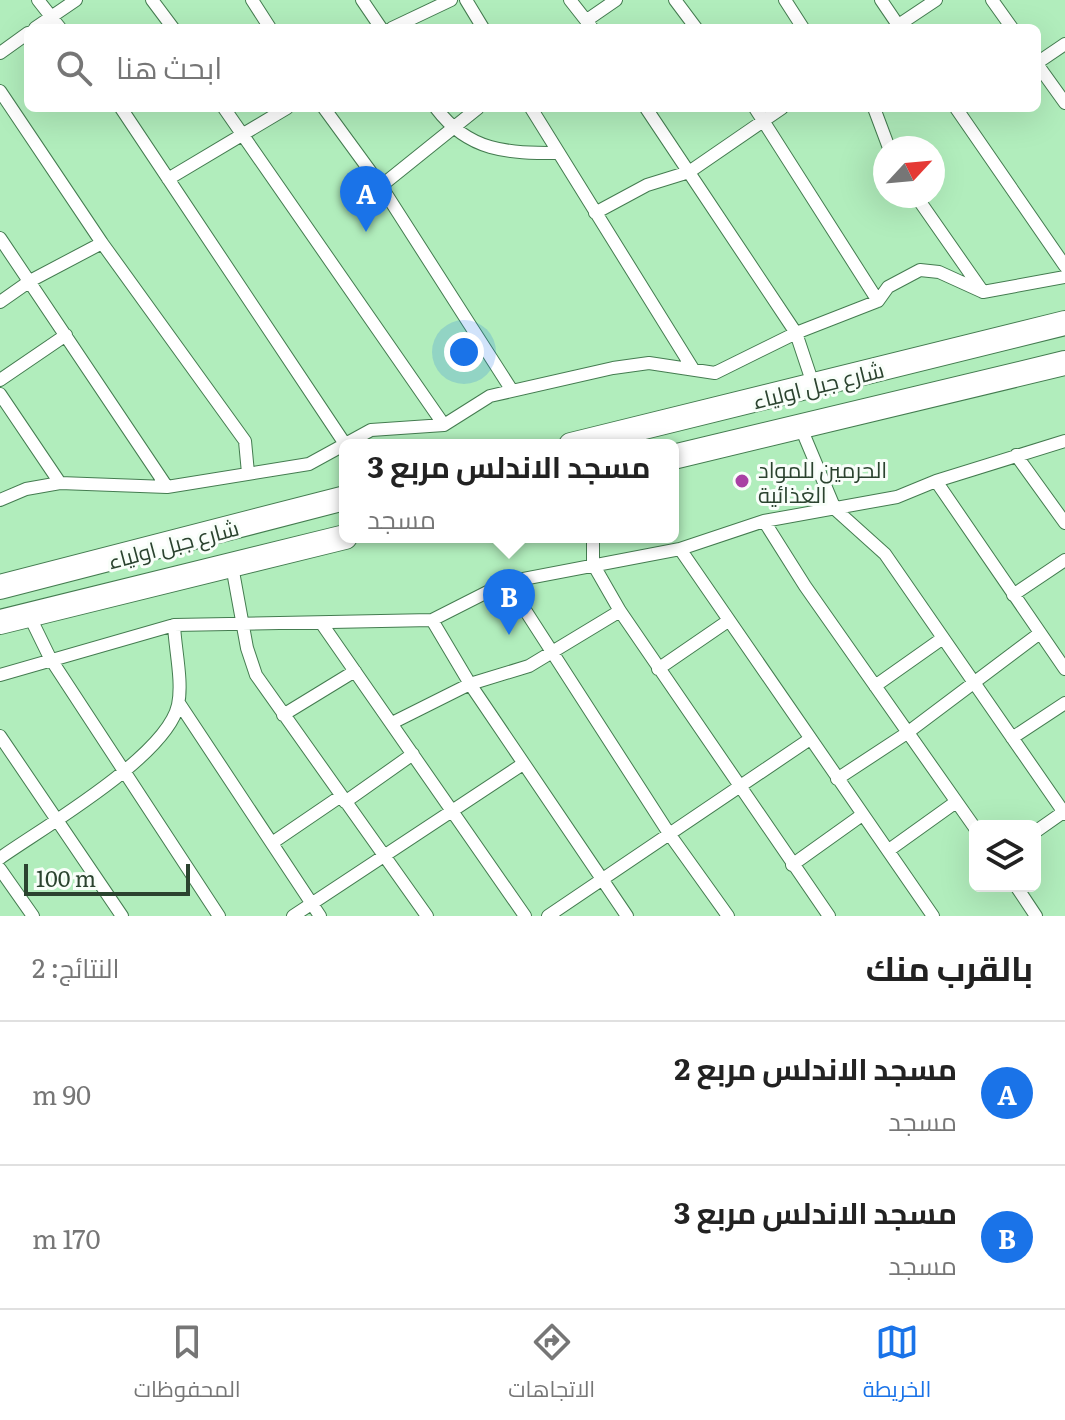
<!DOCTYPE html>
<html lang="ar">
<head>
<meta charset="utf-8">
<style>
	body { margin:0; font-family:Literata,Cairo,serif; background:#f2f2f2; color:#222; direction:rtl }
	.controls { position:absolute; right:24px; bottom:24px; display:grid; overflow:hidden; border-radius:12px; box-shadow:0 8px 32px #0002 }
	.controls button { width:72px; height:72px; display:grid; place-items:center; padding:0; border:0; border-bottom:2px solid #e0e0e0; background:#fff; color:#222; font:40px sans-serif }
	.compass { position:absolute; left:873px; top:136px; width:72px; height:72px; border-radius:50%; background:#fff; box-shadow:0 8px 32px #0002; rotate:64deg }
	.scale { position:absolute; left:24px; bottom:20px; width:166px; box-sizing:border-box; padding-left:8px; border:4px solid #2b432f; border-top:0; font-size:22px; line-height:28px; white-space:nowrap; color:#2b432f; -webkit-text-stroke:6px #f8fef9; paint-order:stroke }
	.you { position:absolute; left:464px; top:352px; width:28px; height:28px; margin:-20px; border:6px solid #fff; border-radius:50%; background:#1a73e8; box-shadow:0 0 0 12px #1a73e833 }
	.badge { display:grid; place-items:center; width:52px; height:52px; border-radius:50%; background:#1a73e8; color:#fff; font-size:26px; font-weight:700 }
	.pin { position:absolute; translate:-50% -66px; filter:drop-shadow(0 2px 4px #0008) }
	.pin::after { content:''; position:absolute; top:42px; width:28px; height:24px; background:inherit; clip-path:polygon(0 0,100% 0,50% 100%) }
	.popup { position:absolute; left:339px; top:439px; width:340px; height:104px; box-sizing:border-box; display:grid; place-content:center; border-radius:12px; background:#fff; filter:drop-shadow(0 2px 6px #0005); font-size:26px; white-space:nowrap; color:#767676 }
	.popup b { font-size:30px; color:#222 }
	.popup::after { content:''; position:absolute; left:50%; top:100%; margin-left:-16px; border:16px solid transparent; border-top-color:#fff }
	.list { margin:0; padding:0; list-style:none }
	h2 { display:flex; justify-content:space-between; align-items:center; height:104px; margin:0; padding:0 32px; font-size:34px }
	h2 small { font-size:26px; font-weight:400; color:#767676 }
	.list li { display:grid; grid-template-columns:52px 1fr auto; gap:24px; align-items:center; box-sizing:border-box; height:144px; padding:0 32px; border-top:2px solid #e0e0e0 }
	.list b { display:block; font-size:30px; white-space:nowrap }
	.list p { margin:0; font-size:26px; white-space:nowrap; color:#767676 }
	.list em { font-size:26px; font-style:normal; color:#767676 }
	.icon { flex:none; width:44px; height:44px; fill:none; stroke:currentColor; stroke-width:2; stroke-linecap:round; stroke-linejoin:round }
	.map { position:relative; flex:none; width:1065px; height:916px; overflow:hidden; direction:ltr }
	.search { position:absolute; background:#fff; box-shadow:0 8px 32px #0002; left:24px; right:24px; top:24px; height:88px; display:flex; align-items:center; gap:20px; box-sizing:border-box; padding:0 28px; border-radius:12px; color:#767676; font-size:30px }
	.sheet { height:392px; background:#fff }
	nav { display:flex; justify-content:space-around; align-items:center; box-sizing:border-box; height:112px; border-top:2px solid #e0e0e0; background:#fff; font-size:22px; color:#767676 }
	nav a { display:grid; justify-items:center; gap:4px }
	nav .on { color:#1a73e8 }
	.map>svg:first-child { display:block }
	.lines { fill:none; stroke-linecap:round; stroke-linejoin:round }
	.street-casing { stroke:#447c50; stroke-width:14 }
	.highway-casing { stroke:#447c50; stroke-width:26 }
	.street { stroke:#fff; stroke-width:12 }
	.highway { stroke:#fff; stroke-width:24 }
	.poi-dot { fill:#a941a4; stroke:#f8fef9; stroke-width:3 }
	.labels { text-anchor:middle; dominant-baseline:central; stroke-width:6; stroke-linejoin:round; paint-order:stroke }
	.street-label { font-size:22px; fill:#2b432f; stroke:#f8fef9 }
	.poi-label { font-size:22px; fill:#2b432f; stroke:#f8fef9; text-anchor:start }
</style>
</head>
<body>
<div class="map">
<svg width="1065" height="916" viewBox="0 0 1065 916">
	<rect width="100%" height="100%" fill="#b1edbc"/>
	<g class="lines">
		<!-- street casing -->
		<g class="street-casing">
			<path id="street" d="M 38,0 L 60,28
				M 152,0 L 173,28
				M 252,0 L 270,28
				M 362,0 L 381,28
				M 466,0 L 483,28
				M 570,0 L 592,28
				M 675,0 L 696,28
				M 785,0 L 803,28
				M 881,0 L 900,28
				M 992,0 L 1012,28
				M 587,20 L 616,0
				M 35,28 L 76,0
				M 392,28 L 451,0
				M 894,28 L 936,0
				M 0,53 L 28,33
				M 1037,63 L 1065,44
				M 1037,64 L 1065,103
				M 0,91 L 102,243 L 245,441 L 248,473
				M 121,108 L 345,444
				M 224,108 L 444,425
				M 324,108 L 381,186 L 511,389
				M 436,108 C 469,152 507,153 559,153
				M 531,108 L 693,369
				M 646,108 L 796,333 L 813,384
				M 755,108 L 878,301
				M 874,108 L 889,148
				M 956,108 L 1065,266
				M 168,179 L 287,108
				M 381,186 L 478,108
				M 916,196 L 983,292
				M 595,213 L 647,185 L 689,172 L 782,108
				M 0,238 L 167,487
				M 0,302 L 30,281 L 102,243
				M 0,380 L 66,335
				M 0,394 L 60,483
				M 801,428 L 835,509 L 885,554 L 1065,814
				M 1016,455 L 1065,523
				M 936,481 L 1065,669
				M 0,500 L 26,489 L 60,483 L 167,487 L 309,464 L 371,430 L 444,425 L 490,396 L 613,368 L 649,363 L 715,373 L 796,333 L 878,301 L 888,287 L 920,270 L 939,272 L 983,292 L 1065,277
				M 764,521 L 805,586 L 975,828
				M 593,537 L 593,564 L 620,611 L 829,916
				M 680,549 L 933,916
				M 232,566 L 247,648 L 256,675 L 427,916
				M 507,582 L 670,835 L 728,916
				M 1013,595 L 1065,560
				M 29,615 L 50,658 L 219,916
				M 432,620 L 470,684 L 627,916
				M 322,624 L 525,916
				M 658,669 L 728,621
				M 0,675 L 174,625 L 432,620 L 507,582 L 680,549 L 764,521 L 897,497 L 936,481 L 1065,441
				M 875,686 L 943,638
				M 179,703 L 320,916
				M 283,715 L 355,671
				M 392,723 L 470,684 L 529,666 L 620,611
				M 0,736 L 122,916
				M 1012,738 L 1065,703
				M 837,779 L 907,733 L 1040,633
				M 345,802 L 413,754
				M 1035,832 L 1065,811
				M 272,843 L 341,796
				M 889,850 L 956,802
				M 0,858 C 44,827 167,756 178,705 C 183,682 175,649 174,625
				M 792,865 L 862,815
				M 0,869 L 33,916
				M 1016,886 L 1036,916
				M 293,916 L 523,764
				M 548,916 L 810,739"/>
		</g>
		<!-- highway casing -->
		<g class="highway-casing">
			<path id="highway" d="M 571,445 L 1065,323
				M 673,457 L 1065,363
				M 0,587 L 345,498
				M 0,622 L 345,537"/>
		</g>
		<!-- street -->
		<use href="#street" class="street"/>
		<!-- highway -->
		<use href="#highway" class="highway"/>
	</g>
	<!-- markers -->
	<circle class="poi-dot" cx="742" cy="481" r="8"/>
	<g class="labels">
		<!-- street labels -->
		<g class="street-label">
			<text transform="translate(818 384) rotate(-14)">شارع جبل اولياء</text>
			<text transform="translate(173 543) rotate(-15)">شارع جبل اولياء</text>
		</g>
		<!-- poi labels -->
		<g class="poi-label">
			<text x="758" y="468">الحرمين للمواد<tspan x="758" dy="25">الغذائية</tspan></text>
		</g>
	</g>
</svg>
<div class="controls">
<button><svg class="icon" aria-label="layers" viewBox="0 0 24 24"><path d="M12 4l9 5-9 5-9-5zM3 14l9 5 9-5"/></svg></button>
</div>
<svg class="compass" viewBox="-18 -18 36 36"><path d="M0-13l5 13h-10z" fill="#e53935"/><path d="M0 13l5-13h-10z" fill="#767676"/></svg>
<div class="scale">100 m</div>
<div class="you"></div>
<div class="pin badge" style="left:366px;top:232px">A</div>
<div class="pin badge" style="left:509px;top:635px">B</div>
<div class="popup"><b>مسجد الاندلس مربع 3</b>مسجد</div>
<div class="search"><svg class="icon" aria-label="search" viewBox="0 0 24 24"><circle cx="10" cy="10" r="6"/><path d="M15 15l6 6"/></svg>ابحث هنا</div>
</div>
<section class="sheet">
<h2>بالقرب منك<small>النتائج: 2</small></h2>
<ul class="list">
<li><span class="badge">A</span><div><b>مسجد الاندلس مربع 2</b><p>مسجد</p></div><em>90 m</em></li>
<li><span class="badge">B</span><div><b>مسجد الاندلس مربع 3</b><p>مسجد</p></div><em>170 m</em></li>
</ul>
</section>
<nav>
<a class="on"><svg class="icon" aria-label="map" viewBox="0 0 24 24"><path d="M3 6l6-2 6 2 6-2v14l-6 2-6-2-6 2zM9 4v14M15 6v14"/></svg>الخريطة</a>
<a><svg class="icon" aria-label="directions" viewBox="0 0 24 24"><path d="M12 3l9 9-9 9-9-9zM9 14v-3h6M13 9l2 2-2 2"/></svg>الاتجاهات</a>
<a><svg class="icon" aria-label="saved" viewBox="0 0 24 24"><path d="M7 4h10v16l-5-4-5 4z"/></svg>المحفوظات</a>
</nav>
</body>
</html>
